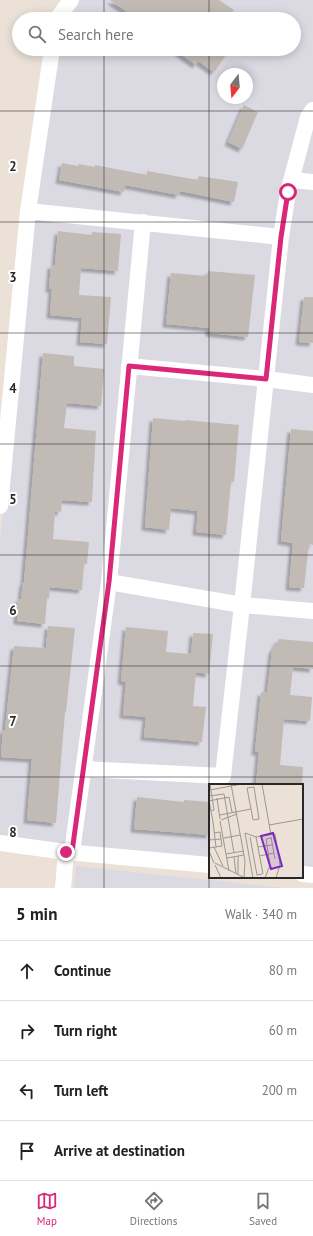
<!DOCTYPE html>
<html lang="en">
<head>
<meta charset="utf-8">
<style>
	body { margin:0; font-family:"PT Sans",sans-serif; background:#f6f6f6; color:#222 }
	.compass { position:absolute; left:217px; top:68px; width:36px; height:36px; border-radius:50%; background:#fff; box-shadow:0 2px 10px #0003; rotate:196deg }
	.stop { position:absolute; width:12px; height:12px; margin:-9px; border:3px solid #db2777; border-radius:50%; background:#fff }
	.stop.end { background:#db2777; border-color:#fff; box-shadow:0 1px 4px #0008 }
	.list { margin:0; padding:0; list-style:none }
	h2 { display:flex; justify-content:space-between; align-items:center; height:52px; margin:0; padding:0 16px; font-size:17px }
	h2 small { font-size:13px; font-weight:400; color:#767676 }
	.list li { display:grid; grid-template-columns:26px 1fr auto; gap:12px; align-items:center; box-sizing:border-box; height:60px; padding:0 16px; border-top:1px solid #e0e0e0 }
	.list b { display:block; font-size:15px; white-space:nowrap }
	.list em { font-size:13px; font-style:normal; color:#767676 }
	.icon { flex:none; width:22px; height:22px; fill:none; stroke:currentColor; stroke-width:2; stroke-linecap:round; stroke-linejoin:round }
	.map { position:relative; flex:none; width:313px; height:888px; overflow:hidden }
	.search { position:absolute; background:#fff; box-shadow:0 2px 10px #0003; left:12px; right:12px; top:12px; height:44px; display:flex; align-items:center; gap:10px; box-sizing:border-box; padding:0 14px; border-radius:22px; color:#767676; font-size:15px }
	.sheet { height:292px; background:#fff }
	nav { display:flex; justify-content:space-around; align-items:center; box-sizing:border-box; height:56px; border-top:1px solid #e0e0e0; background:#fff; font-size:11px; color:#767676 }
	nav a { display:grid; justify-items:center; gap:2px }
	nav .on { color:#db2777 }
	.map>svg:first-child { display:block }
	.industrial { fill:#dbd9e2; fill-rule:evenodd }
	.building { fill:#c2bbb5; filter:url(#shadow) }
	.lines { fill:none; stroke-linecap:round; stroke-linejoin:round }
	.street { stroke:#fff; stroke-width:16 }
	.route { stroke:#db2777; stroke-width:5 }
	.grid { fill:none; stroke:#272727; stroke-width:1; stroke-opacity:0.55 }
	.inset-road { fill:none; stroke:#9d9791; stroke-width:1 }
	.view { fill:#7b2cbf; fill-opacity:0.15; stroke:#7b2cbf; stroke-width:2 }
	.inset-edge { fill:none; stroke:#272727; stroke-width:2 }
	.grid-label { font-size:13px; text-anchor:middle; font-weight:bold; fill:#272727; stroke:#fff; stroke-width:4; stroke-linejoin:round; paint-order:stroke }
</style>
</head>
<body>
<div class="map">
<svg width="313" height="888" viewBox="0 0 313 888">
	<defs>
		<filter id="shadow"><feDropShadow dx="-3.5" dy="3.5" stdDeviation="1" flood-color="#0004"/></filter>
	</defs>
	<rect width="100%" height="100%" fill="#ebe1d7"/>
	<!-- industrial -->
	<path class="industrial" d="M 71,0 L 313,0 L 313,871 L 302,870 L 302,785 L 210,785 L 210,862 L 0,842 L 0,539 L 53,49 L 294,49 L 294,19 L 58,19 ZM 223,74 L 247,74 L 247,98 L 223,98 Z
		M 76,866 L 285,888 L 74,888 Z"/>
	<!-- building -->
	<path class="building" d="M 110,0 L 219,0 L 234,10 L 227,19 L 137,19 Z
		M 174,49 L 230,49 L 214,72 L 198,61 L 196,65 Z
		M 244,105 L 258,112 L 242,149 L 228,142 Z
		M 62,163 L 78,166 L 79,164 L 95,167 L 95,165 L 147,175 L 147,171 L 198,180 L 199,176 L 238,182 L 234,202 L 180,191 L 179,195 L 125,185 L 124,192 L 59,180 Z
		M 58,231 L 92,235 L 92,232 L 121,234 L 118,271 L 81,268 L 79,295 L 111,297 L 107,344 L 80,342 L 82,318 L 50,315 L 52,289 L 49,289 L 51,265 L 55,265 Z
		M 208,271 L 255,275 L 248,337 L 209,333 L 209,328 L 166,324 L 171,273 L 207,276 Z
		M 304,297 L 313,297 L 313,343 L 299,342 Z
		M 43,353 L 74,356 L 74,366 L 104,369 L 101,406 L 67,403 L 64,428 L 96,431 L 92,502 L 62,500 L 61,512 L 55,511 L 53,539 L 89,542 L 87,564 L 84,564 L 82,590 L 50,587 L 49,599 L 47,598 L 45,624 L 17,621 L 18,599 L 21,599 L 23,582 L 24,583 Z
		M 153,418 L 185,421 L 185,420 L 239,425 L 234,482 L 231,481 L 226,535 L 196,532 L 198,511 L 171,508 L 169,530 L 145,527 Z
		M 291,429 L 313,431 L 313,545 L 309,544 L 304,588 L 289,587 L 293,543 L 281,541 Z
		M 48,626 L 75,628 L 66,712 L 65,712 L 56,823 L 27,820 L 32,759 L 1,757 L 3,730 L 5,730 L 14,646 L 46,648 Z
		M 126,627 L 168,631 L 166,652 L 191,654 L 193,633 L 213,634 L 209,674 L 196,672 L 193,706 L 206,707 L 202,742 L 144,737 L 146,717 L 123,715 L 126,682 L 121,681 Z
		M 279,639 L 313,642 L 313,669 L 293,667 L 290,695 L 312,697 L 310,721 L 284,719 L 280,765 L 303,767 L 302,785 L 256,785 L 259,752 L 255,752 L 261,692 L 267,693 L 272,651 Z
		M 137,797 L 184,802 L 184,800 L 210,802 L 210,835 L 134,829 Z"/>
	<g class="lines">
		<!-- street -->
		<path class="street" d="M 57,19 L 71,0
			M 291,180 L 313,182
			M 28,211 L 281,237
			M 129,366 L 266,379 L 313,385
			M 0,506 L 28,211 L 52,49
			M 109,582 L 242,605 L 313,611
			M 83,769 L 223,776 L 242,605 L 281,237 L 288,192 L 308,117 L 313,110
			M 0,843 L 66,852 L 210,865
			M 72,852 L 109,582 L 143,222
			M 302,874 L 313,875
			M 63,888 L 66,852"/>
	</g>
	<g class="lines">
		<!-- route -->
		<path class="route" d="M 66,852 L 72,852 L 109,582 L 129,366 L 266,379 L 281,237 L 288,192"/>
	</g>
	<!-- grid -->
	<path class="grid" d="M 104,0 L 104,19M 209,0 L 209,19M 104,49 L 104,888M 209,49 L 209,888M 0,111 L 313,111M 0,222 L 313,222M 0,333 L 313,333M 0,444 L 313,444M 0,555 L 313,555M 0,666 L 313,666M 0,777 L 313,777"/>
	<!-- overview -->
	<g transform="translate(209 784)">
		<rect width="94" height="94" fill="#ebe1d7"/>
		<path class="inset-road" d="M 1,0 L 5,26 L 2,27M 22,0 L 36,77 L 35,93M 53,0 L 62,51M 1,6 L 33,0M 0,12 L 15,10 L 25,69M 8,14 L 11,35M 0,16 L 4,38M 0,17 L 20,13 L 23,28M 11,31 L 42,25 L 44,36 L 50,35 L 45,3 L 38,4 L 42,25M 12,36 L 28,30M 11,37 L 20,87M 4,38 L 7,63M 60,41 L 94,35M 36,49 L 47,53 L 66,50 L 71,81 L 67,94M 36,49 L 44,94M 41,53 L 48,91 L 53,90M 47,53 L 54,90M 62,53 L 66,75M 15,54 L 31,51M 0,56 L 12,55M 5,63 L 14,82M 49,63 L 63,61M 0,64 L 13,62 L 11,48 L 5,49M 0,67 L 5,79M 17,70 L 35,67M 50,72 L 65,69M 25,73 L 27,90M 18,74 L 35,71M 6,79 L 34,93M 6,81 L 12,94M 29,90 L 29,72M 56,94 L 61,81 L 57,55 L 62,54"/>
		<path class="view" d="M 64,49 L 73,82 L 62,85 L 52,52 Z"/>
		<rect width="94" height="94" class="inset-edge"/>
	</g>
	<g class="grid-label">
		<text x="13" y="171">2</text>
		<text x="13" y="282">3</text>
		<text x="13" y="393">4</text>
		<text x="13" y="504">5</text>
		<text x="13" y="615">6</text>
		<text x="13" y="726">7</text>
		<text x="13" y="837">8</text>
	</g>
</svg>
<svg class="compass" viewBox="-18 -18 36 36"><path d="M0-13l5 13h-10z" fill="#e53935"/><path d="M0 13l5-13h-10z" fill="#767676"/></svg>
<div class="stop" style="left:288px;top:192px"></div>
<div class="stop end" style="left:66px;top:852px"></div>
<div class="search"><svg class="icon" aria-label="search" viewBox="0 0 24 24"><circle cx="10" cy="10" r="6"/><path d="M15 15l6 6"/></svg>Search here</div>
</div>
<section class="sheet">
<h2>5 min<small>Walk · 340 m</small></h2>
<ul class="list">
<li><svg class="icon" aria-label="ahead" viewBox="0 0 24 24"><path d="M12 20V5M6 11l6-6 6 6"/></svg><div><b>Continue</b></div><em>80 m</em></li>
<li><svg class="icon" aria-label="right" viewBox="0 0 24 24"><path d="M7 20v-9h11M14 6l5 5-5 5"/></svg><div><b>Turn right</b></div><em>60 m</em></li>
<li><svg class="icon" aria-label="left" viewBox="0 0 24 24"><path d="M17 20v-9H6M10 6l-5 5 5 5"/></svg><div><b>Turn left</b></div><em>200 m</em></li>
<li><svg class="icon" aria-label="arrive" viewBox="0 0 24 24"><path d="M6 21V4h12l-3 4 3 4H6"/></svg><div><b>Arrive at destination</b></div></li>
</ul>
</section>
<nav>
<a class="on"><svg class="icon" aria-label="map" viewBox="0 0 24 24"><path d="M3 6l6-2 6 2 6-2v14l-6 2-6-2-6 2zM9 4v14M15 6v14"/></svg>Map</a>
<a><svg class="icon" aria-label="directions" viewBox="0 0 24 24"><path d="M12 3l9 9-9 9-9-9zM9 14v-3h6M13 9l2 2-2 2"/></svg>Directions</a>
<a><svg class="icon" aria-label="saved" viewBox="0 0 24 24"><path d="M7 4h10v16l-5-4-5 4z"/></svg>Saved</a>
</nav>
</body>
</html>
